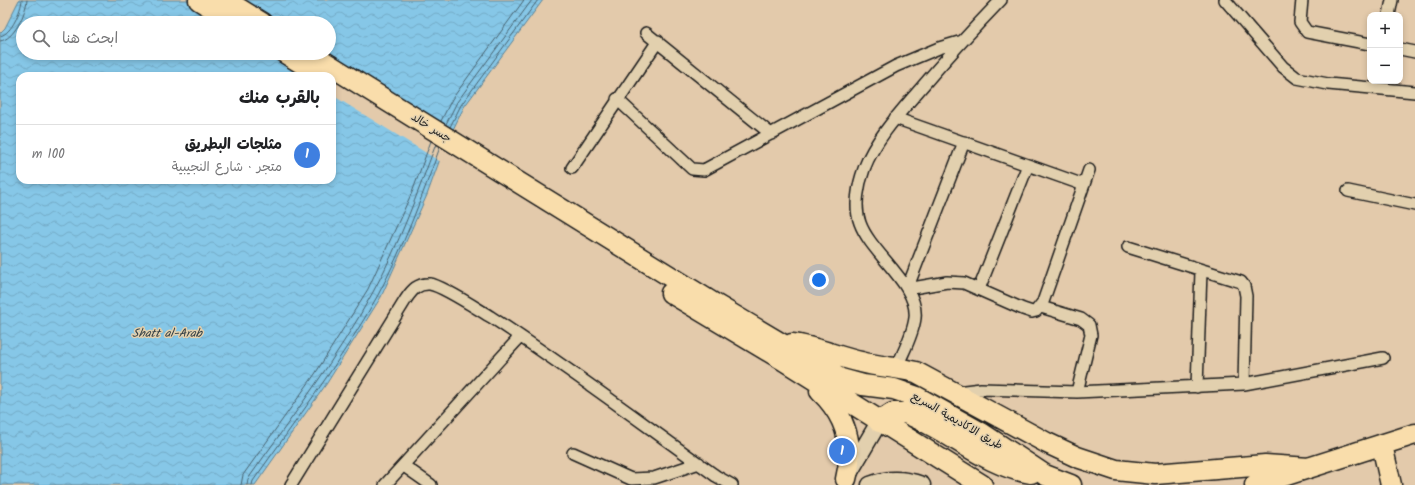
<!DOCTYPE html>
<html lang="ar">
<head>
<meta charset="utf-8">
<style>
	body { margin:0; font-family:Kalam,"Playpen Sans Arabic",sans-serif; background:#f2f2f2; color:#202124; direction:rtl }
	.controls { position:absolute; right:12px; top:12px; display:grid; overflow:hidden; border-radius:8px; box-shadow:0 2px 6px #0003 }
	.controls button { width:36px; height:36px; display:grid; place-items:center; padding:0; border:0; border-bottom:1px solid #e0e0e0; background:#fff; color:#202124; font:20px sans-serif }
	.you { position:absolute; left:819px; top:280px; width:14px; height:14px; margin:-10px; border:3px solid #fff; border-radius:50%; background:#1a73e8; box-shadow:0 0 0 6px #1a73e833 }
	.badge { display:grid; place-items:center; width:26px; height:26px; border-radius:50%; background:#c8321e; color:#fff; font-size:13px; font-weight:700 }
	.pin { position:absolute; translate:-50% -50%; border:2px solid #fff; box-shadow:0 1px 4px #0006 }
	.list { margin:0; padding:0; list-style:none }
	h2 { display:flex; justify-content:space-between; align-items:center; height:52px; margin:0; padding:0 16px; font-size:17px }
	h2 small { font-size:13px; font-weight:400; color:#757577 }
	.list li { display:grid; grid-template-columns:26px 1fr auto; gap:12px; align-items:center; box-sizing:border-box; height:60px; padding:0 16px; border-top:1px solid #e0e0e0 }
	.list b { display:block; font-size:15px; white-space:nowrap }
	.list p { margin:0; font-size:13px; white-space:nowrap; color:#757577 }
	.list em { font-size:13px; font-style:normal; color:#757577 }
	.icon { flex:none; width:22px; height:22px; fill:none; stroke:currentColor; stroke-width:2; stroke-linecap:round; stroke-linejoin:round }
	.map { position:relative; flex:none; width:1415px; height:485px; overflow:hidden; direction:ltr }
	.search { position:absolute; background:#fff; box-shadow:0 2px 6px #0003; left:16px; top:16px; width:320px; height:44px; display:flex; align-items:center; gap:10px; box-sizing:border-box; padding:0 14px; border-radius:22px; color:#757577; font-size:15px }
	.panel { position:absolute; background:#fff; box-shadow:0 2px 6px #0003; left:16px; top:72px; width:320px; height:112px; border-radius:12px; direction:rtl }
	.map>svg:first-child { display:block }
	.water { fill:url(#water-waves); stroke:#5c8396; fill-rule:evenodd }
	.pier { fill:#e3caab }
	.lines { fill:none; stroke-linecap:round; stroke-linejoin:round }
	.shore { stroke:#46606d; stroke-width:1 }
	.street-casing { stroke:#1c1c1c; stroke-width:14 }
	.secondary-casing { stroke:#1c1c1c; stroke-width:19 }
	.highway-casing { stroke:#1c1c1c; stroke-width:23 }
	.street { stroke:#e2d0ae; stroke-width:11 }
	.secondary { stroke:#e2d0ae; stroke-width:16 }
	.highway { stroke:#f9ddab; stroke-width:20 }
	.labels { text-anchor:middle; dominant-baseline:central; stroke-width:3; stroke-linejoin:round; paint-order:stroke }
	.street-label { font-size:11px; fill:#1c1c1c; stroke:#e2d0ae }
	.water-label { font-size:12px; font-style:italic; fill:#313e45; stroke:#e2d0ae }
</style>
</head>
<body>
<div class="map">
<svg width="1415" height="485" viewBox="0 0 1415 485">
	<defs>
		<pattern id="water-waves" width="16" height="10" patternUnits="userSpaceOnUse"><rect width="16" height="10" fill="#86c7e7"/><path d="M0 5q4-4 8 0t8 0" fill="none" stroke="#73aac6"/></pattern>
	</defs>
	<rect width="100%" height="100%" fill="#e3caab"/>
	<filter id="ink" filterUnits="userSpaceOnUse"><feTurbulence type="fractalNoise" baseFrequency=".025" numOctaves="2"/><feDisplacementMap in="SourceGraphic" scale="8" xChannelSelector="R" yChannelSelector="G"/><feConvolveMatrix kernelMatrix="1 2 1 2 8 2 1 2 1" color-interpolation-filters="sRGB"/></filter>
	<g filter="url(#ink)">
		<!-- water -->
		<path class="water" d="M 19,0 L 543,0 L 464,107 L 444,148 L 427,195 L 381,297 L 327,383 L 255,485 L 0,485 L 0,33 L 5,28 ZM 23,23 L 329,23 L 329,53 L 23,53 ZM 20,76 L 332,76 L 332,180 L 20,180 Z"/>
		<!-- pier -->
		<path class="pier" d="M 265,53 L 328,53 L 455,131 L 441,162 L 332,95 L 332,76 L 302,76 Z"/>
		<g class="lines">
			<!-- shore -->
			<path class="shore" d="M 0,36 C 12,34 21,10 22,0
				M 0,41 C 14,40 26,13 27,0
				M 441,121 L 452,99 L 524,0
				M 446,124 L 457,102 L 532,0
				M 450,127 L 461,105 L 538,0
				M 241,485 L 243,475 L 315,374 L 368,289 L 413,190 L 431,141
				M 247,485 L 248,479 C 291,418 338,357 373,292 C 399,245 417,194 436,144
				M 252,485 L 253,481 C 296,420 342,360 378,295 C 403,248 422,197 440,147"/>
			<!-- street casing -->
			<g class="street-casing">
				<path id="street" d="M 1225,0 L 1283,67 L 1297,78 L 1328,84 L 1415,92
					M 1302,0 L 1300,22 L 1307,32 L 1370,44
					M 1389,15 L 1392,0
					M 646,33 L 771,134
					M 1400,49 L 1415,52
					M 617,99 L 692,169 L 704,170 L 896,66 L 939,48 L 959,42
					M 895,118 L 1084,185
					M 572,168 L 658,41
					M 1348,191 L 1415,205
					M 1128,247 L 1241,282 L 1244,286 L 1246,296 L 1244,384
					M 907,289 L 947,282 L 964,283 L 1023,309 L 1032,312 L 1036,311 L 1043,302 L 1089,170
					M 907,289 L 964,142
					M 979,289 L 1028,165
					M 1041,307 L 1081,319 L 1089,325 L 1091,335 L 1077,392
					M 897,367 C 903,352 913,335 915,318 C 919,285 871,254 860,223 C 854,207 858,185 864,169 C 874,142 896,117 915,95 C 943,62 971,31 1001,0
					M 1197,387 L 1201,271
					M 956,392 L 981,389 L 1077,392 L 1244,384 L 1383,358
					M 573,453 L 631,479 L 654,478 L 699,463
					M 404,466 L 431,485
					M 291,485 L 406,299 C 412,290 418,283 430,284 C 443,286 479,310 491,317 C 568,367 642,423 716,476 L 732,485
					M 385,485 L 520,337"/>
			</g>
			<!-- secondary casing -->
			<g class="secondary-casing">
				<path id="secondary" d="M 848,475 L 879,422
					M 870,485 C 887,478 905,479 922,485"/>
			</g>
			<!-- highway casing -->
			<g class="highway-casing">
				<path id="highway" d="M 199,0 L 236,23
					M 225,0 L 262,23
					M 285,53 L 322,76
					M 310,53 L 713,303 L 841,379 L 863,385 L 894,389 L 917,397 L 983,434 L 1045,475 L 1071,485
					M 671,293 L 783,360 L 982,485
					M 792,344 C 816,347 838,357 861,362 C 879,367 897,367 916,372 L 1047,443 L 1077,457 L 1116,470 L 1155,474 L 1265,465 L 1309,468
					M 820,391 C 845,415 855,445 846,479
					M 879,422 L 893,413 L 905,413 C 949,429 984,466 1031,473
					M 1382,445 L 1391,485
					M 1255,485 L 1415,434"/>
			</g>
			<!-- street -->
			<use href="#street" class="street"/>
			<!-- secondary -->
			<use href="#secondary" class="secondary"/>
			<!-- highway -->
			<use href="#highway" class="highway"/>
		</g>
	</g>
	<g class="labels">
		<!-- street labels -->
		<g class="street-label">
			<text transform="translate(431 128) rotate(32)">جسر خالد</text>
			<text transform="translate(957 421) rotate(30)">طريق الاكاديمية السريع</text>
		</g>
		<!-- water labels -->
		<g class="water-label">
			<text x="167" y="333">Shatt al-Arab</text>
		</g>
	</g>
</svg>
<div class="controls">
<button>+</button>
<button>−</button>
</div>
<div class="you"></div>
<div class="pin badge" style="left:842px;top:451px;background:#3f7fe0">1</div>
<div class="search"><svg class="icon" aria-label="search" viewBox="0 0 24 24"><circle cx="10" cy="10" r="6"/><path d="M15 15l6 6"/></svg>ابحث هنا</div>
<section class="panel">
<h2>بالقرب منك<small></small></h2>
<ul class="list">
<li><span class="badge" style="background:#3f7fe0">1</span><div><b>مثلجات البطريق</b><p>متجر · شارع النجيبية</p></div><em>100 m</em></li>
</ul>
</section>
</div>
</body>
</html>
